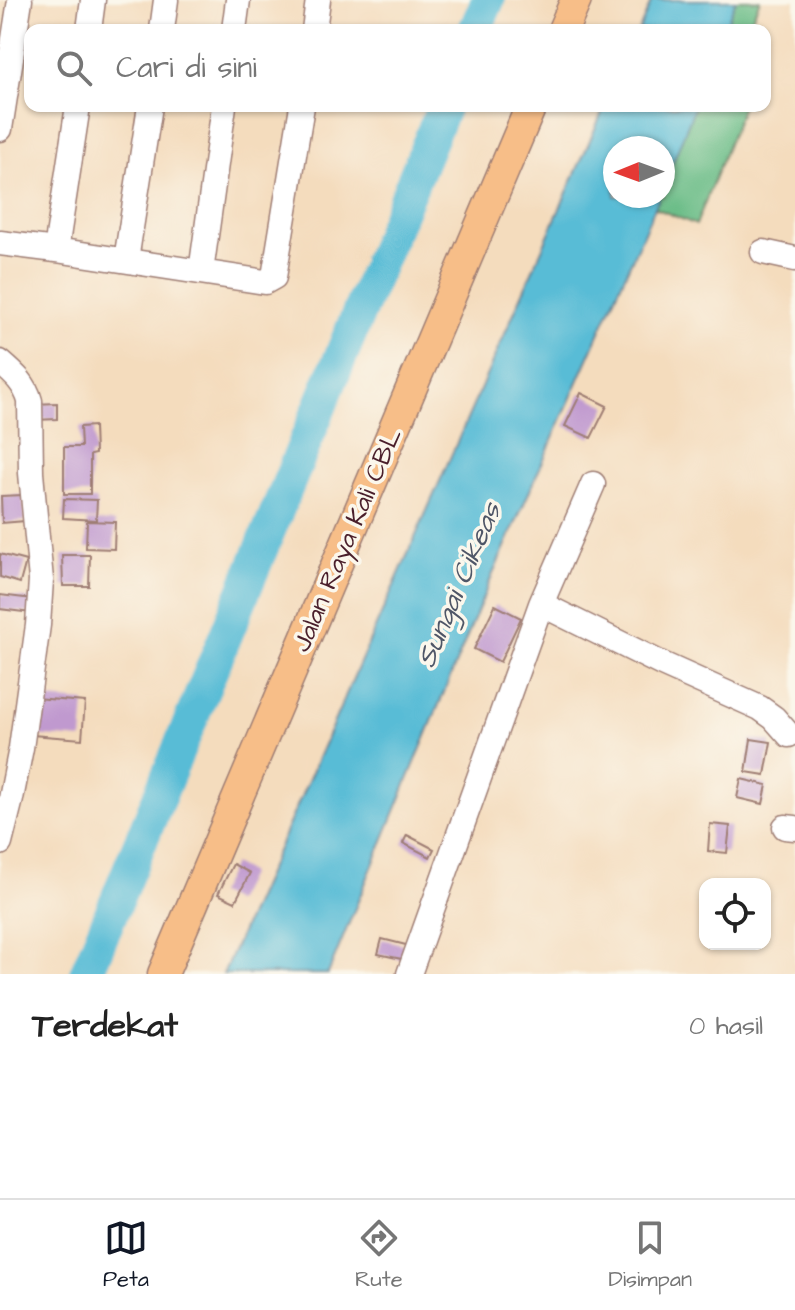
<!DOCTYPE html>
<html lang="id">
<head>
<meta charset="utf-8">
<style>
	body { margin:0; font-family:"Architects Daughter",sans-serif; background:#f2f2f2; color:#222 }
	.controls { position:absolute; right:24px; bottom:24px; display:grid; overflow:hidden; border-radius:16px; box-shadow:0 2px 6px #0004 }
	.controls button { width:72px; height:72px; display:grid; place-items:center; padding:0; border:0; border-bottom:2px solid #e0e0e0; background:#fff; color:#222; font:40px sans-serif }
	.compass { position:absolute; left:603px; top:136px; width:72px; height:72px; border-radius:50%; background:#fff; box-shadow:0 2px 6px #0004; rotate:269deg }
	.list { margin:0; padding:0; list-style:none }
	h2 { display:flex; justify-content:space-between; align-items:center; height:104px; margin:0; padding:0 32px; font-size:34px }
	h2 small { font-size:26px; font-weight:400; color:#767676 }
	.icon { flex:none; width:44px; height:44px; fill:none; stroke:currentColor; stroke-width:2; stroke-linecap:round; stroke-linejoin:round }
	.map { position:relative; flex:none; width:795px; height:974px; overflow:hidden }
	.search { position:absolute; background:#fff; box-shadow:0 2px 6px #0004; left:24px; right:24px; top:24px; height:88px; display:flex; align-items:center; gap:20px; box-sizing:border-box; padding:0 28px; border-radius:16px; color:#767676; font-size:30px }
	.sheet { height:224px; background:#fff }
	nav { display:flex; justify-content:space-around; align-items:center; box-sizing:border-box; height:112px; border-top:2px solid #e0e0e0; background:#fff; font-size:22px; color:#767676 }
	nav a { display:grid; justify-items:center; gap:4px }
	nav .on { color:#111827 }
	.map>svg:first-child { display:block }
	.forest { fill:#6cbd88; stroke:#5b6e5a; stroke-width:2 }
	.water { fill:#58bcd6; stroke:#516e80; stroke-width:2 }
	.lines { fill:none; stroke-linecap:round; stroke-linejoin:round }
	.river { stroke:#58bcd6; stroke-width:34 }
	.building { fill:#c099cf }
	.minor-casing { stroke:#9f7e74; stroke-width:27 }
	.major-casing { stroke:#9f7e74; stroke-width:33 }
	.minor { stroke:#fff; stroke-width:24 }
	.major { stroke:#f7be88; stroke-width:30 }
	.labels { text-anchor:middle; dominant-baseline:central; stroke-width:7; stroke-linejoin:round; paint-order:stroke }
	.street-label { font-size:26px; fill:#4a1f2b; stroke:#fbf7ec }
	.water-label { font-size:28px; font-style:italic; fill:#4f5667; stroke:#fbf7ec }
</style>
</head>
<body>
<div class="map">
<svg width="795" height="974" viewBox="0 0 795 974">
	<rect width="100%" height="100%" fill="#fbf7ec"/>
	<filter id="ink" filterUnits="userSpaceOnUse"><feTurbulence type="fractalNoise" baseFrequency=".0125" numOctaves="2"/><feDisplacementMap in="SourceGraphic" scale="16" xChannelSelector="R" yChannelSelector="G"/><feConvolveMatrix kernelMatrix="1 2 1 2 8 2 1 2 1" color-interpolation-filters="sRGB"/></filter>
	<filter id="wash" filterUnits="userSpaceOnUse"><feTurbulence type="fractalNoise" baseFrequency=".006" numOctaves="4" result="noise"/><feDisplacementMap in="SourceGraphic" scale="32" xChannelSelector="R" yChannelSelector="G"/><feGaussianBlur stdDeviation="1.8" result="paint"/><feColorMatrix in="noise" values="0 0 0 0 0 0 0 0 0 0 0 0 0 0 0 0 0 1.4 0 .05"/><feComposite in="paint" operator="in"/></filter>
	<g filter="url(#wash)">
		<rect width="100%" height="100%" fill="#f4dcbd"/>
		<!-- forest -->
		<path class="forest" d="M 736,0 L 760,0 L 747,30 L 724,30 Z
			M 695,106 L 743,106 L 696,225 L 655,208 L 660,196 L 663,196 L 663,187 Z"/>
		<!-- water -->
		<path class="water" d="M 652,0 L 736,0 L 724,30 L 639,30 Z
			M 605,106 L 695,106 L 663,187 L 663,148 L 615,148 L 615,196 L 660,196 L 489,583 L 328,974 L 223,974 Z"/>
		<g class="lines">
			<!-- river -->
			<path class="river" d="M 475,30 L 488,0
				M 86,974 L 444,106"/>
		</g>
		<g id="blocks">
			<!-- building -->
			<path class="building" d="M 581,393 L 607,406 L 591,438 L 565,426 Z
				M 57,403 L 57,419 L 35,420 L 35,404 Z
				M 94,426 L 95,454 L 90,455 L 90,494 L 64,494 L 64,447 L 81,447 L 80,427 Z
				M 23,495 L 25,521 L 2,523 L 1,496 Z
				M 64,499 L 97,500 L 96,520 L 63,518 Z
				M 87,521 L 115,522 L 114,549 L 86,548 Z
				M 0,554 L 26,561 L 20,583 L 0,577 Z
				M 62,555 L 90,555 L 89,586 L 63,586 Z
				M 0,595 L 33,599 L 31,613 L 0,609 Z
				M 495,605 L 521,618 L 500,662 L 474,649 Z
				M 35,698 L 85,702 L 82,739 L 32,735 Z
				M 751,739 L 771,742 L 765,775 L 746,772 Z
				M 741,779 L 767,785 L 763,804 L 737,798 Z
				M 710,824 L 730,826 L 727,853 L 708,851 Z
				M 407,835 L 434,849 L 430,857 L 403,843 Z
				M 233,864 L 250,873 L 235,902 L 218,894 Z
				M 382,939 L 414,947 L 411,961 L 378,954 Z"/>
		</g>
	</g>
	<g filter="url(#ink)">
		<use href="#blocks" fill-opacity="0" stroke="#9f7e74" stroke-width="2"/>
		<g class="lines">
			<!-- minor casing -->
			<g class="minor-casing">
				<path id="minor" d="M 89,30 L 93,0
					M 162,30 L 166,0
					M 234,30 L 238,0
					M 314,30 L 318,0
					M 78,106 L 56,250 L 265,282 L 274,277 L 302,106
					M 0,129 L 20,0
					M 0,243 L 56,250
					M 763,252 L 795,259
					M 126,260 L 150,106
					M 201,272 L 224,106
					M 0,362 C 14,374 25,383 30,401 L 31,473 L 41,580 L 38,625 L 21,748 L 11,799 L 0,843
					M 541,604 L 662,664 L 760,708 L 774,718 L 789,735
					M 785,827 L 795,828
					M 409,974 L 541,604 L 593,484"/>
			</g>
			<!-- major casing -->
			<g class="major-casing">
				<path id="major" d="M 563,30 L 576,0
					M 163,974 L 531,106"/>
			</g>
			<!-- minor -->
			<use href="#minor" class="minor"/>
			<!-- major -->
			<use href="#major" class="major"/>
		</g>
	</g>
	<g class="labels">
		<!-- street labels -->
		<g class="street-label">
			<text transform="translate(347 540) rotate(-67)">Jalan Raya Kali CBL</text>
		</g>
		<!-- water labels -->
		<g class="water-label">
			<text transform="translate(459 585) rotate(-67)">Sungai Cikeas</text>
		</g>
	</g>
</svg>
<div class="controls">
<button><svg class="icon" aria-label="locate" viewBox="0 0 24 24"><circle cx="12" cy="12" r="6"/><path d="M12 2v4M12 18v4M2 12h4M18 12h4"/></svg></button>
</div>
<svg class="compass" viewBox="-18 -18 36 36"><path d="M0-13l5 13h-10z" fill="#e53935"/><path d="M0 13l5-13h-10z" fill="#767676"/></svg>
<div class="search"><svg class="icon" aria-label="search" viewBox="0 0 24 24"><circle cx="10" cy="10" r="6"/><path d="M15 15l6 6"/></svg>Cari di sini</div>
</div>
<section class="sheet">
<h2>Terdekat<small>0 hasil</small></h2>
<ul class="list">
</ul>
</section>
<nav>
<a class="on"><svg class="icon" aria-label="map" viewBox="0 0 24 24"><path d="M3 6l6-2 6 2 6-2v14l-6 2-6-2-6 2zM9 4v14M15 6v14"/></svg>Peta</a>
<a><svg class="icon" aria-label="directions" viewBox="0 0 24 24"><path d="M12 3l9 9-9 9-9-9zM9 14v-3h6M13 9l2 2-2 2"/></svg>Rute</a>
<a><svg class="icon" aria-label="saved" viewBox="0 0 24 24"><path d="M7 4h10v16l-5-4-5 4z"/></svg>Disimpan</a>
</nav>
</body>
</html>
